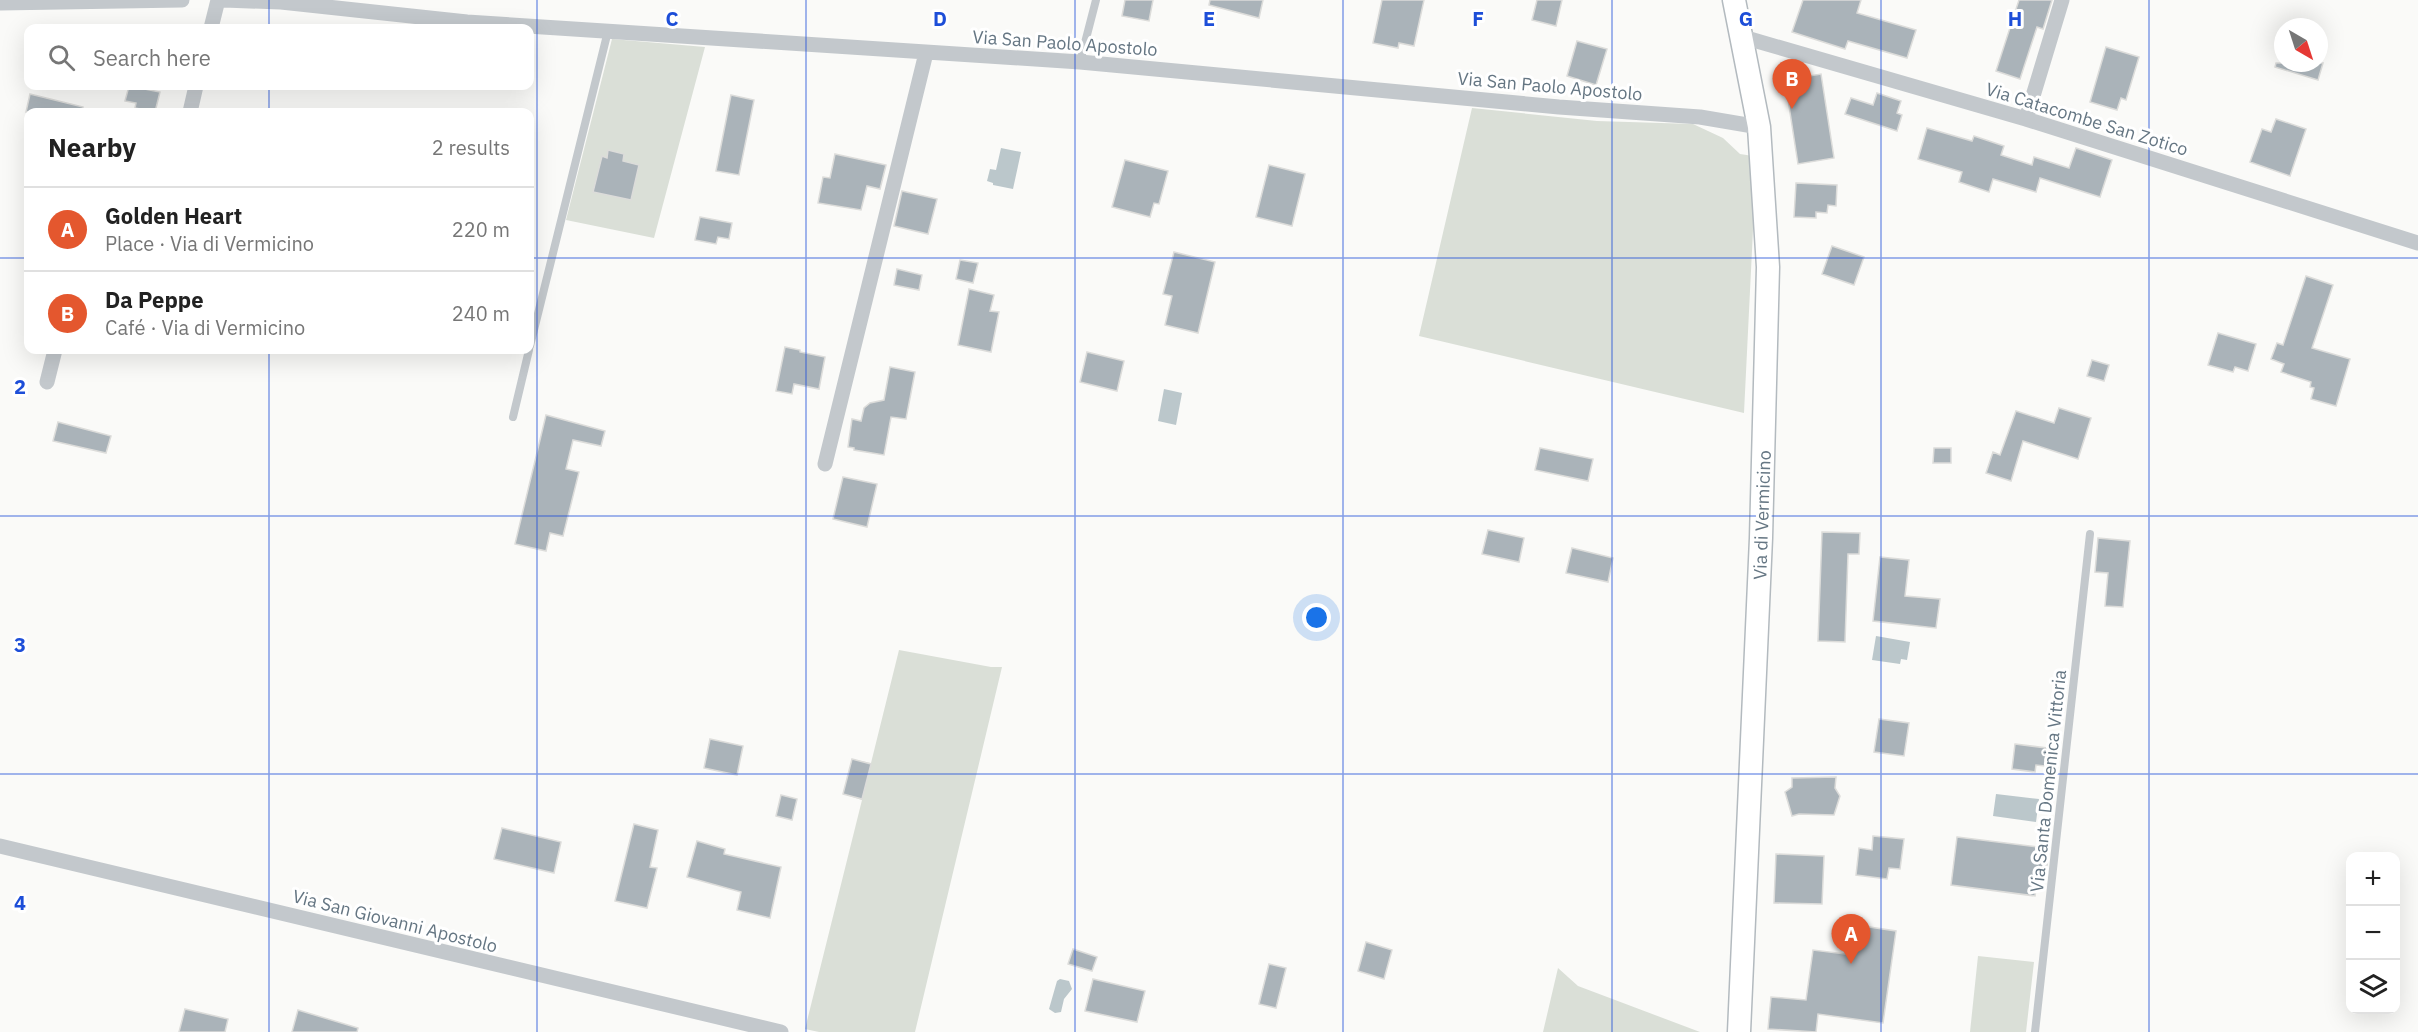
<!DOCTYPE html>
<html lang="en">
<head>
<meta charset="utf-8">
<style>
	body { margin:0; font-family:"IBM Plex Sans",sans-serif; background:#f2f2f2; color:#222 }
	.controls { position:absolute; right:18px; bottom:18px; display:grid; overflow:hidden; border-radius:12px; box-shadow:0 6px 24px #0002 }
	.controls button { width:54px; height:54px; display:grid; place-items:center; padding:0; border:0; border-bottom:2px solid #e0e0e0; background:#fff; color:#222; font:30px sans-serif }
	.compass { position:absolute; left:2274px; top:18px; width:54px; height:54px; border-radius:50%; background:#fff; box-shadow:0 6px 24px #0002; rotate:141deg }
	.you { position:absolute; left:1317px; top:618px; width:21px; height:21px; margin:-15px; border:4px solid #fff; border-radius:50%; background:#1a73e8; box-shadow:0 0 0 9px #1a73e833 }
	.badge { display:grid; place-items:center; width:39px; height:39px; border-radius:50%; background:#e4572e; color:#fff; font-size:20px; font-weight:700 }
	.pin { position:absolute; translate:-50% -50px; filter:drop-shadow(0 2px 3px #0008) }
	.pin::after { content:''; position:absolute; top:32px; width:21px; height:18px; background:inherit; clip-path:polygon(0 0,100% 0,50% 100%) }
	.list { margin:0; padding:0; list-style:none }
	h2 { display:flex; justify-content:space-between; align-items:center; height:78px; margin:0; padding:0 24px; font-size:26px }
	h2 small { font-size:20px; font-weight:400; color:#767676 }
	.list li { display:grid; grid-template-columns:39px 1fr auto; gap:18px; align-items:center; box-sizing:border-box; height:84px; padding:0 24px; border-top:2px solid #e0e0e0 }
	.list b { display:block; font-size:22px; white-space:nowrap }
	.list p { margin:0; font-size:20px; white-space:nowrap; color:#767676 }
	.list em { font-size:20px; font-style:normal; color:#767676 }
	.icon { flex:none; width:33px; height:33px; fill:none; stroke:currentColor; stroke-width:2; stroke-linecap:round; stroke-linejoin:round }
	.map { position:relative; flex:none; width:2418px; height:1032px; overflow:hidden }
	.search { position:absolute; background:#fff; box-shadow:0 6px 24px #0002; left:24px; top:24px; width:510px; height:66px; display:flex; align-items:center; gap:15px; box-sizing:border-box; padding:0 21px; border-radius:12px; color:#767676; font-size:22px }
	.panel { position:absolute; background:#fff; box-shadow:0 6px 24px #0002; left:24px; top:108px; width:510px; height:246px; border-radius:12px }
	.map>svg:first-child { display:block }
	.green { fill:#dadfd7; fill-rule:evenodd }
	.water { fill:#bbc7cb }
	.building { fill:#aab3b9; stroke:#dcdcda; stroke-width:1.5 }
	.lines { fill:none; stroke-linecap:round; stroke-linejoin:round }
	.secondary-casing { stroke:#b3babf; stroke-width:25 }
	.lane { stroke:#c3c8cc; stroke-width:8 }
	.street { stroke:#c3c8cc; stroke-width:15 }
	.secondary { stroke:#fff; stroke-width:22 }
	.grid { fill:none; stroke:#1d4ed8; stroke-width:1.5; stroke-opacity:0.55 }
	.labels { text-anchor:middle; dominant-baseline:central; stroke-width:6; stroke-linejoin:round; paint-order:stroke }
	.street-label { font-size:18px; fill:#657683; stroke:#fff }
	.grid-label { font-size:20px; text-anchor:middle; font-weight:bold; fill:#1d4ed8; stroke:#fff; stroke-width:6; stroke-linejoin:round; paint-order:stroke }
</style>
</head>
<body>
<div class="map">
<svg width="2418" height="1032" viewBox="0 0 2418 1032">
	<rect width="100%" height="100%" fill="#fafaf8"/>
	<!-- green -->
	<path class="green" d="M 612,39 L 705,47 L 654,238 L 566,220 ZM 602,157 L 639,165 L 631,200 L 594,191 Z
		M 1472,108 L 1597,121 L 1693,124 L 1723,138 L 1740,154 L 1753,156 L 1753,230 L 1744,413 L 1419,336 Z
		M 899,650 L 991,667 L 1002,667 L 915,1032 L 819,1032 L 805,1029 L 862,800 L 843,794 L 852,759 L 871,763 Z
		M 1978,956 L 2034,962 L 2026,1032 L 1970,1032 Z
		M 1558,968 L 1578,986 L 1700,1032 L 1543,1032 Z"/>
	<!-- water -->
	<path class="water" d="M 1001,148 L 1021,152 L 1013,189 L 993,185 L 993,183 L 987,181 L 990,169 L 996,170 Z
		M 1164,389 L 1182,393 L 1176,425 L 1158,421 Z
		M 1876,636 L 1910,642 L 1907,660 L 1901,659 L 1900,664 L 1872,660 Z
		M 1996,794 L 2039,799 L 2036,822 L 1993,816 Z
		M 1060,979 L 1069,981 L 1072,989 L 1064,999 L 1061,1012 L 1055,1013 L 1049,1009 L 1057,981 Z"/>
	<!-- building -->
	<path class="building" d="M 1125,0 L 1153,0 L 1149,21 L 1122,16 Z
		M 1210,0 L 1263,0 L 1259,18 L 1209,5 Z
		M 1382,0 L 1424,0 L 1414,46 L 1399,43 L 1398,48 L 1373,43 Z
		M 1537,0 L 1562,0 L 1556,26 L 1532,20 Z
		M 1803,0 L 1861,0 L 1857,13 L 1916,30 L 1907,58 L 1848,41 L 1845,49 L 1792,32 Z
		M 2019,0 L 2052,0 L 2043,29 L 2037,27 L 2020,79 L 1996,71 Z
		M 1577,41 L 1607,49 L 1596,85 L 1567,76 Z
		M 2106,47 L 2139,57 L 2126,100 L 2121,98 L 2117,110 L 2090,102 Z
		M 2276,63 L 2323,63 L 2318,80 L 2275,67 Z
		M 1821,74 L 1834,158 L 1798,164 L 1785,80 Z
		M 129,86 L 160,92 L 155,112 L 135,108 L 136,103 L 125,101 Z
		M 1877,93 L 1901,101 L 1897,113 L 1902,115 L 1897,131 L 1845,114 L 1851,98 L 1873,105 Z
		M 30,94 L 83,107 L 82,112 L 26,112 Z
		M 731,95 L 754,100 L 739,175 L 716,171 Z
		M 2276,119 L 2306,129 L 2290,176 L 2250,162 L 2262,129 L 2271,132 Z
		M 1927,128 L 1972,141 L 1974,136 L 2004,146 L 2001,155 L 2032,165 L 2034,157 L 2069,168 L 2076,148 L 2112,160 L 2100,197 L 2040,178 L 2036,192 L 1993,179 L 1989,192 L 1959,182 L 1962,172 L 1918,159 Z
		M 608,150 L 624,154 L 623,161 L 639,165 L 631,200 L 593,192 L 602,156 L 607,158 Z
		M 835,154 L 886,165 L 880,189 L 867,186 L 861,210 L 818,203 L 823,177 L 830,178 Z
		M 1125,160 L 1168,171 L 1159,204 L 1154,203 L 1150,217 L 1112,207 Z
		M 1269,165 L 1305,174 L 1292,226 L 1256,217 Z
		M 1796,183 L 1837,185 L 1836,206 L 1828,205 L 1827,213 L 1816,212 L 1816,218 L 1794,217 Z
		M 902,191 L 937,199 L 928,234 L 894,226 Z
		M 700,217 L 732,223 L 729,239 L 718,237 L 716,244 L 695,240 Z
		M 1832,246 L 1864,257 L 1854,285 L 1822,274 Z
		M 1174,252 L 1215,262 L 1198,333 L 1165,325 L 1172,296 L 1163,294 Z
		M 960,260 L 978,263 L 973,283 L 956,279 Z
		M 897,269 L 922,275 L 919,290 L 894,285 Z
		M 2306,276 L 2333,285 L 2312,348 L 2350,359 L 2336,406 L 2311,399 L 2314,388 L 2310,387 L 2311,382 L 2281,372 L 2284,364 L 2271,359 L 2277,343 L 2283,345 Z
		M 969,289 L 994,295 L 990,311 L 999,312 L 991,352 L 958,345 Z
		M 2218,333 L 2256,344 L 2248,371 L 2235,367 L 2233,372 L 2208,365 Z
		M 785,347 L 800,350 L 800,352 L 825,357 L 819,389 L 794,384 L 792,394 L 776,391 Z
		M 1087,352 L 1124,361 L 1117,391 L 1080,382 Z
		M 2092,360 L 2109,365 L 2104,381 L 2087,376 Z
		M 890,367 L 915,372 L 906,419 L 891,417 L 884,455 L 854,450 L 854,448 L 848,447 L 852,419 L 861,421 L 864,408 L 870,403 L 884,400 Z
		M 2059,408 L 2091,418 L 2078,459 L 2023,441 L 2011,481 L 1986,473 L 1993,452 L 2000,455 L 2016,411 L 2054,423 Z
		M 546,415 L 605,431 L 601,446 L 573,440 L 566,469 L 579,472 L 563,536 L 550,533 L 546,551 L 515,544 Z
		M 58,422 L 111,436 L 106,453 L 53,441 Z
		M 1540,448 L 1593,459 L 1588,481 L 1535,470 Z
		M 1934,448 L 1951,448 L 1951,463 L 1933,463 Z
		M 843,477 L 877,484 L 867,527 L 833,519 Z
		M 1488,530 L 1524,538 L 1519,562 L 1482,554 Z
		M 1822,532 L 1860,533 L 1859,554 L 1848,554 L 1845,642 L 1818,641 Z
		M 2098,538 L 2130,541 L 2123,607 L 2105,606 L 2108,573 L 2095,572 Z
		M 1572,548 L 1613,558 L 1608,582 L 1566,573 Z
		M 1880,557 L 1909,560 L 1905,596 L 1940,599 L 1936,628 L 1873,621 Z
		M 1879,719 L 1909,723 L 1904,756 L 1874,752 Z
		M 710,739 L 743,746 L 737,775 L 704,768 Z
		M 2015,744 L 2047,748 L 2045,766 L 2036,765 L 2035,772 L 2012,769 Z
		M 852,759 L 871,764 L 862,799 L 843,794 Z
		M 1836,777 L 1835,788 L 1840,796 L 1834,815 L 1799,814 L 1792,816 L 1785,792 L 1792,787 L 1792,778 Z
		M 781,795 L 797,799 L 792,820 L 776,816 Z
		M 634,824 L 658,830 L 650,867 L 657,868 L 647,908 L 615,901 Z
		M 502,828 L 561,842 L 554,873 L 494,859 Z
		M 1873,836 L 1904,839 L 1900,869 L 1889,868 L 1887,879 L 1856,875 L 1859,848 L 1872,850 Z
		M 1957,837 L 2046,848 L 2045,856 L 2048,857 L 2045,882 L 2037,881 L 2035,896 L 1951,885 Z
		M 697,841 L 725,849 L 724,854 L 781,867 L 770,918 L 737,910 L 741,892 L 687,877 Z
		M 1776,854 L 1824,856 L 1822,904 L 1774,903 Z
		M 1849,924 L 1896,931 L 1883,1023 L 1818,1014 L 1816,1032 L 1768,1029 L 1771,997 L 1806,1000 L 1813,950 L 1845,954 Z
		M 1366,942 L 1392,950 L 1384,979 L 1358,971 Z
		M 1073,949 L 1097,957 L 1092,971 L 1068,964 Z
		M 1269,964 L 1286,968 L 1276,1008 L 1259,1004 Z
		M 1093,979 L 1145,991 L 1137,1022 L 1085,1011 Z
		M 185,1009 L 228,1019 L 225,1032 L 179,1032 Z
		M 298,1010 L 358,1028 L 357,1032 L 292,1032 Z"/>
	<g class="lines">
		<!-- secondary casing -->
		<g class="secondary-casing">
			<path id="secondary" d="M 1734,0 L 1759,127 L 1768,267 L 1761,538 L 1739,1032"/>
		</g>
		<!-- lane -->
		<path class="lane" d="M 1080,62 L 1096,0
			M 530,346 L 608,31
			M 513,417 L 529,350
			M 2035,1032 L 2090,534"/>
		<!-- street -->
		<path class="street" d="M 224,0 L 281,2 L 467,22 L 1080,62 L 1559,107 L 1700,117 L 1759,127
			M 0,3 L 182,0
			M 211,28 L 218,0
			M 1743,37 L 2026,119 L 2418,243
			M 190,112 L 196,86
			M 2026,119 L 2062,0
			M 47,382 L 55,350
			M 825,464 L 926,53
			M 0,846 L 781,1032"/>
		<!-- secondary -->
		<use href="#secondary" class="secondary"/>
	</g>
	<!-- grid -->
	<path class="grid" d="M 269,0 L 269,28M 537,0 L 537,1032M 806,0 L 806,1032M 1075,0 L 1075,1032M 1343,0 L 1343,1032M 1612,0 L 1612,1032M 1881,0 L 1881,1032M 2149,0 L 2149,1032M 269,86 L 269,112M 0,258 L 28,258M 530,258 L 2418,258M 269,350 L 269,1032M 0,516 L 2418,516M 0,774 L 2418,774"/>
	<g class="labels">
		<!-- street labels -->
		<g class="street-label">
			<text transform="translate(1065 43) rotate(4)">Via San Paolo Apostolo</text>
			<text transform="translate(1550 86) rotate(5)">Via San Paolo Apostolo</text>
			<text transform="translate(2087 119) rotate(17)">Via Catacombe San Zotico</text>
			<text transform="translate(1762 515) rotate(-88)">Via di Vermicino</text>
			<text transform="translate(2048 781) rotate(-84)">Via Santa Domenica Vittoria</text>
			<text transform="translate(395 921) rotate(14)">Via San Giovanni Apostolo</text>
		</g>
	</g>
	<g class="grid-label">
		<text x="672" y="26">C</text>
		<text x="940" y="26">D</text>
		<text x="1209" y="26">E</text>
		<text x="1478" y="26">F</text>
		<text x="1746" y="26">G</text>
		<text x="2015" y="26">H</text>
		<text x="20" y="394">2</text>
		<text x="20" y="652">3</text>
		<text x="20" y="910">4</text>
	</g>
</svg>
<div class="controls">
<button>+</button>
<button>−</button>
<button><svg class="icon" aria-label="layers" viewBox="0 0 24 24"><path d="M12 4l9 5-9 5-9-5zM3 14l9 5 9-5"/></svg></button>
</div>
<svg class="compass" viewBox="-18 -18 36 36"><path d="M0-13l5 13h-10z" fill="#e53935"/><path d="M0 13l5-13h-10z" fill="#767676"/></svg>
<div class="you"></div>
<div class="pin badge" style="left:1851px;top:964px">A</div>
<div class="pin badge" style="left:1792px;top:109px">B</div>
<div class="search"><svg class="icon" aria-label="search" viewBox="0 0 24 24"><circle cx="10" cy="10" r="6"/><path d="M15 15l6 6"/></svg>Search here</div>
<section class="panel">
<h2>Nearby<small>2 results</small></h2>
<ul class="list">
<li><span class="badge">A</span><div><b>Golden Heart</b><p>Place · Via di Vermicino</p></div><em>220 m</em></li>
<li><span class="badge">B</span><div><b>Da Peppe</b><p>Café · Via di Vermicino</p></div><em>240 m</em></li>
</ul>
</section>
</div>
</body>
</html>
